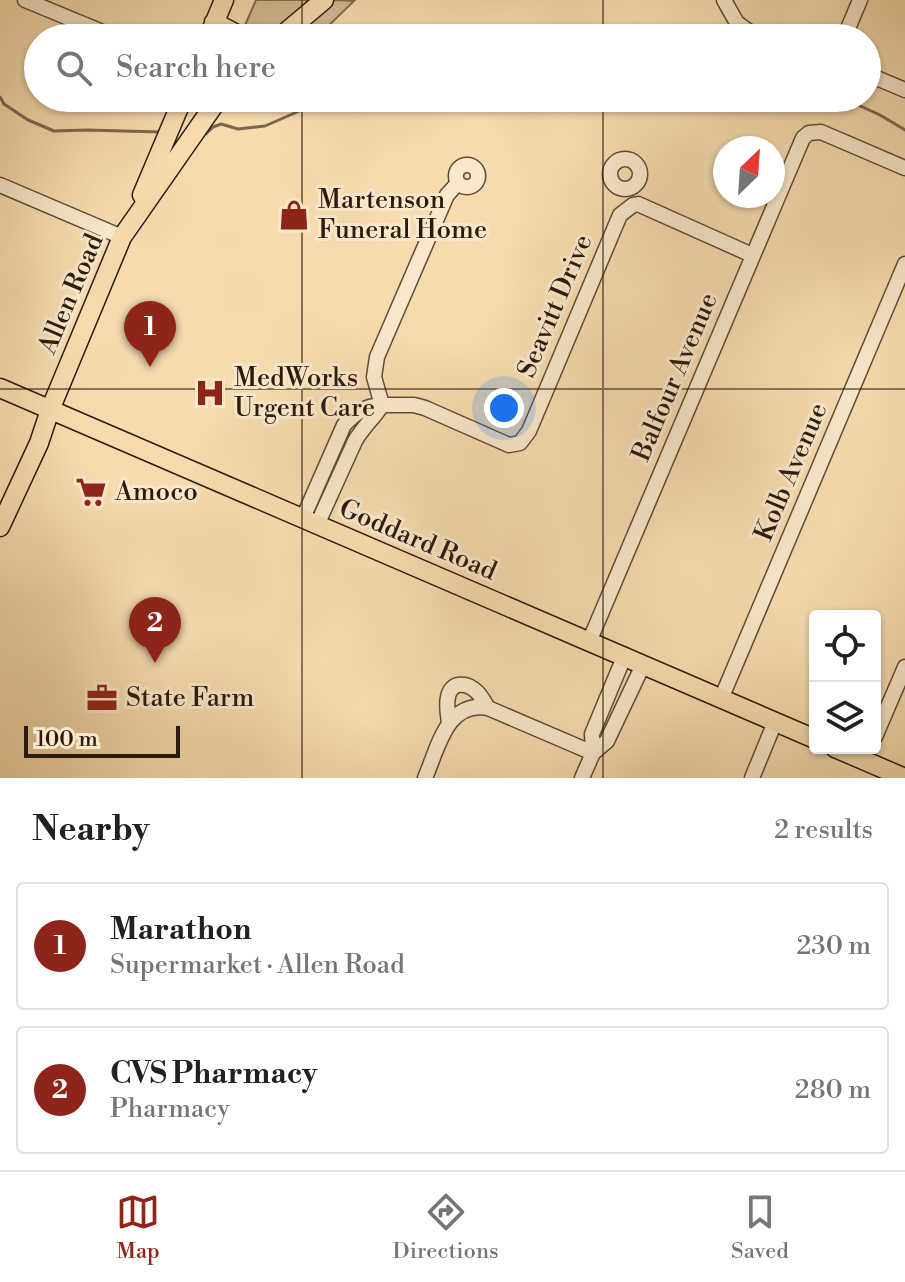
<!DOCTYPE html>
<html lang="en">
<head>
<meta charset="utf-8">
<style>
	body { margin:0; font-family:"Libre Bodoni",serif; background:#f2f2f2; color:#202124 }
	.controls { position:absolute; right:24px; bottom:24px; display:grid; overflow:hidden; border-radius:8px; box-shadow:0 2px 6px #0004 }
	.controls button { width:72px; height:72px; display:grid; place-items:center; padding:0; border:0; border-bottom:2px solid #e0e0e0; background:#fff; color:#202124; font:40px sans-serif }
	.compass { position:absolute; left:713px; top:136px; width:72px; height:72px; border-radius:50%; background:#fff; box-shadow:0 2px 6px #0004; rotate:25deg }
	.scale { position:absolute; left:24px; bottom:20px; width:156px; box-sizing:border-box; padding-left:8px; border:4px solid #2c1a0c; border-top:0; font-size:22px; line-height:28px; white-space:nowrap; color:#2c1a0c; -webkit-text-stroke:6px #f9e8cb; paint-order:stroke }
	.you { position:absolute; left:504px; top:408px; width:28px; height:28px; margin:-20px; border:6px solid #fff; border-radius:50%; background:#1a73e8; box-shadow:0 0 0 12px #1a73e833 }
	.badge { display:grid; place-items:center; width:52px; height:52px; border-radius:50%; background:#8f2418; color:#fff; font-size:26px; font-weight:700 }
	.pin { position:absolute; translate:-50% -66px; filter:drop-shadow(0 2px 4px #0008) }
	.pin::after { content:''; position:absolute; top:42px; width:28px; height:24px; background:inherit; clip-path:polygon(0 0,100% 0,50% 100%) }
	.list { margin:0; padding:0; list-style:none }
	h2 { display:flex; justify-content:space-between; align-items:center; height:104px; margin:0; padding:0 32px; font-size:34px }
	h2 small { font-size:26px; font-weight:400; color:#757577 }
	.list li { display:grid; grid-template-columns:52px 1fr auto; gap:24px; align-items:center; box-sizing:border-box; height:128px; margin:0 16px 16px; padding:0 16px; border:2px solid #e0e0e0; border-radius:8px }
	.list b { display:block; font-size:30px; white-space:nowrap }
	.list p { margin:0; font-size:26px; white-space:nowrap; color:#757577 }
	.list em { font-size:26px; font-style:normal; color:#757577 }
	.icon { flex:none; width:44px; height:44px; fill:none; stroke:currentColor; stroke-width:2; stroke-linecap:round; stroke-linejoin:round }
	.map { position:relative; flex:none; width:905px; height:778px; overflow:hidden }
	.search { position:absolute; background:#fff; box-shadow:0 2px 6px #0004; left:24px; right:24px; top:24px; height:88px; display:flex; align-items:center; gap:20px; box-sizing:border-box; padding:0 28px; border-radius:44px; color:#757577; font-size:30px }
	.sheet { height:392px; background:#fff }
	nav { display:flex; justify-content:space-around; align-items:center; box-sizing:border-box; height:112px; border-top:2px solid #e0e0e0; background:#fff; font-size:22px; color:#757577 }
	nav a { display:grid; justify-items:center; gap:4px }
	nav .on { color:#8f2418 }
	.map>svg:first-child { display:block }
	.green { fill:#d4ba93; stroke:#806a50; stroke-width:2 }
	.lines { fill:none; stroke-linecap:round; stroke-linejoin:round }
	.stream { stroke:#7c664d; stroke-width:3 }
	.minor-casing { stroke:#5e4a35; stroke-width:17 }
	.major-casing { stroke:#2c1a0c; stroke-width:21 }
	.minor { stroke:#f9e8cb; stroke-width:14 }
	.major { stroke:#f6dbaf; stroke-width:18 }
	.grid { fill:none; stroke:#2c1a0c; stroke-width:2; stroke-opacity:0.55 }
	.labels { text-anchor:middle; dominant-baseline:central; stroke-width:6; stroke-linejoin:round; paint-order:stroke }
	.poi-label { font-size:26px; fill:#2c1a0c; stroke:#f9e8cb; text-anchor:start }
	.street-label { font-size:26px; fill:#2c1a0c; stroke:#f9e8cb }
</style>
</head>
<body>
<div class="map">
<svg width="905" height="778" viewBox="0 0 905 778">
	<rect width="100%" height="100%" fill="#f6dbaf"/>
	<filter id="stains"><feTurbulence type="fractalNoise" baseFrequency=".0025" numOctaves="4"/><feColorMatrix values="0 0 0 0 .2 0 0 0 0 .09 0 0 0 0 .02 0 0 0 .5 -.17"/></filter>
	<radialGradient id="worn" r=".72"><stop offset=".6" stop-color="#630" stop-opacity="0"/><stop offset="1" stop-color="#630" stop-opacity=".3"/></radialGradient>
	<!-- green -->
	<path class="green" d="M 256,0 L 315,0 C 292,19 276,41 243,30 Z
		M 334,0 L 354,1 L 316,38 L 290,38 Z"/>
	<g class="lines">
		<!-- stream -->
		<path class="stream" d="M 0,97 L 4,104 L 28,120 L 54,131 L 87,130 L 161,132
			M 843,98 L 880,115 L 905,130
			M 201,133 L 206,134 L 213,127 L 221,124 L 238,129 L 265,126 L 329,98"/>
		<!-- minor casing -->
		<g class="minor-casing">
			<path id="minor" d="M 25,0 L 117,38
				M 724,0 L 737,23 L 758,38
				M 844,38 L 860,0
				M 867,74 L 905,90
				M610 174a15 15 0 1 1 30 0a15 15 0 1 1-30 0Z
				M456 176a11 11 0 1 1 22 0a11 11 0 1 1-22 0Z
				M 458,183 L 447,195 L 377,357 L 374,377 L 382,405 L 414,405 L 425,408 L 509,445 L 520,443 L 529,431 L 620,215 L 633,205
				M 0,185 L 122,237
				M 633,205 L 638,204 L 752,255
				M 303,518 L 344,425 C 356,412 365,406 382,405 C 374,418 363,427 355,441 L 317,525
				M 589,642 L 803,138 L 809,133 L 821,132 L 905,168
				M 721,699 L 905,264
				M 449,723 C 448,715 446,705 448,697 C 451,681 467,682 477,692 C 482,697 485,703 488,708
				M 875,737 L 905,667
				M 593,753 L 592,734 L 624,657
				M 425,778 C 438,748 447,700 488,708 L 593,753
				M 582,778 L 593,753 L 607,741 L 643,665
				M 752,778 L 775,722"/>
		</g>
		<!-- major casing -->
		<g class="major-casing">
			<path id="major" d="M 214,22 L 244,38
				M 208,38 L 224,0
				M 279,38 L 324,0
				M 142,195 L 183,98
				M 0,388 L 815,739
				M 0,527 L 39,443 L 50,410 L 122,237 L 219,98
				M 835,748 L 905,778"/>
		</g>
		<!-- minor -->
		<use href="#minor" class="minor"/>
		<!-- major -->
		<use href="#major" class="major"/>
	</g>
	<!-- grid -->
	<path class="grid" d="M 302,0 L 302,38M 603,0 L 603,38M 302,98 L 302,778M 603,98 L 603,778M 0,389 L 905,389"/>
	<!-- icons -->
	<defs>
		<g id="shop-bare" transform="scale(2.4)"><path d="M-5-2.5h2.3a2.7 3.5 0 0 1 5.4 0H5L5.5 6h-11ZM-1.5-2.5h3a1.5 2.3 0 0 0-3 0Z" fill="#8f2418" stroke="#f9e8cb" stroke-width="2.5" paint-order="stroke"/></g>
		<g id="hospital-bare" transform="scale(2.4)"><path d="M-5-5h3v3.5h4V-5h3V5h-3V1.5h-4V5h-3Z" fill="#8f2418" stroke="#f9e8cb" stroke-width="2.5" paint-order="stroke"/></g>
		<g id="supermarket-bare" transform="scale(2.4)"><path d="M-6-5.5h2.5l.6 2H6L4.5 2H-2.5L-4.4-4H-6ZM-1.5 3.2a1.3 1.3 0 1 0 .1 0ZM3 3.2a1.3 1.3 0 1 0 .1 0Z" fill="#8f2418" stroke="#f9e8cb" stroke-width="2.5" paint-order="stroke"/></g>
		<g id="office-bare" transform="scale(2.4)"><path d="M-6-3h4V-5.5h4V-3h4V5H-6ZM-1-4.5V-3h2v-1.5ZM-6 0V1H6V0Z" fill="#8f2418" stroke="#f9e8cb" stroke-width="2.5" paint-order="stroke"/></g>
	</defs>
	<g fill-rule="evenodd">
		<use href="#shop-bare" x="294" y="215"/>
		<use href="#hospital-bare" x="210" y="393"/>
		<use href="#supermarket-bare" x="91" y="492"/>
		<use href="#office-bare" x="102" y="698"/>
	</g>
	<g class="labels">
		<!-- poi labels -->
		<g class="poi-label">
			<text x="318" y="200">Martenson<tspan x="318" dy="30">Funeral Home</tspan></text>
			<text x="234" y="378">MedWorks<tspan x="234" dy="30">Urgent Care</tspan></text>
			<text x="115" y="492">Amoco</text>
			<text x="126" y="698">State Farm</text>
		</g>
		<!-- street labels -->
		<g class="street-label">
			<text transform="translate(71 294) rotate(-67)">Allen Road</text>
			<text transform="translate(555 306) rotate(-67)">Seavitt Drive</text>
			<text transform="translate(675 377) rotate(-67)">Balfour Avenue</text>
			<text transform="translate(791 472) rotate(-67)">Kolb Avenue</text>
			<text transform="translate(418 540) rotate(23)">Goddard Road</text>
		</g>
	</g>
	<rect width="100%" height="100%" filter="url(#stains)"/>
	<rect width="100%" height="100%" fill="url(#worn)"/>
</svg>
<div class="controls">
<button><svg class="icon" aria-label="locate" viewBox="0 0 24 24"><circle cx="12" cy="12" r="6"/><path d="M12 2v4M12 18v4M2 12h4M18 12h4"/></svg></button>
<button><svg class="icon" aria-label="layers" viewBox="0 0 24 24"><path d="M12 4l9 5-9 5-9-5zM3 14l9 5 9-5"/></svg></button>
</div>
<svg class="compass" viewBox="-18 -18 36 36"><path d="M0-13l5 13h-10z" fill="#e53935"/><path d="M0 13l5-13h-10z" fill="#757577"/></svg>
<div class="scale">100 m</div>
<div class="you"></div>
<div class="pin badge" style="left:150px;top:367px">1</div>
<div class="pin badge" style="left:155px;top:663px">2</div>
<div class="search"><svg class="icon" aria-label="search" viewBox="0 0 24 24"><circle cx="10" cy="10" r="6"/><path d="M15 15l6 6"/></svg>Search here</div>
</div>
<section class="sheet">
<h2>Nearby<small>2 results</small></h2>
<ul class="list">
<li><span class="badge">1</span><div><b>Marathon</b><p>Supermarket · Allen Road</p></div><em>230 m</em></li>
<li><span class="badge">2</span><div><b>CVS Pharmacy</b><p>Pharmacy</p></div><em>280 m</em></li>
</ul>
</section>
<nav>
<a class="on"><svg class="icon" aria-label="map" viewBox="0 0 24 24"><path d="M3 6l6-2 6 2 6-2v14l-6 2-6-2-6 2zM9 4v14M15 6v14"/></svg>Map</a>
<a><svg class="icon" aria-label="directions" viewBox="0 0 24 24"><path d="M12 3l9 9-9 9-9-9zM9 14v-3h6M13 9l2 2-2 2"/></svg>Directions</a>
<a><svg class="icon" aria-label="saved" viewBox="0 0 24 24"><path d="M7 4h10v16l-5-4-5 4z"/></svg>Saved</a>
</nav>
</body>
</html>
